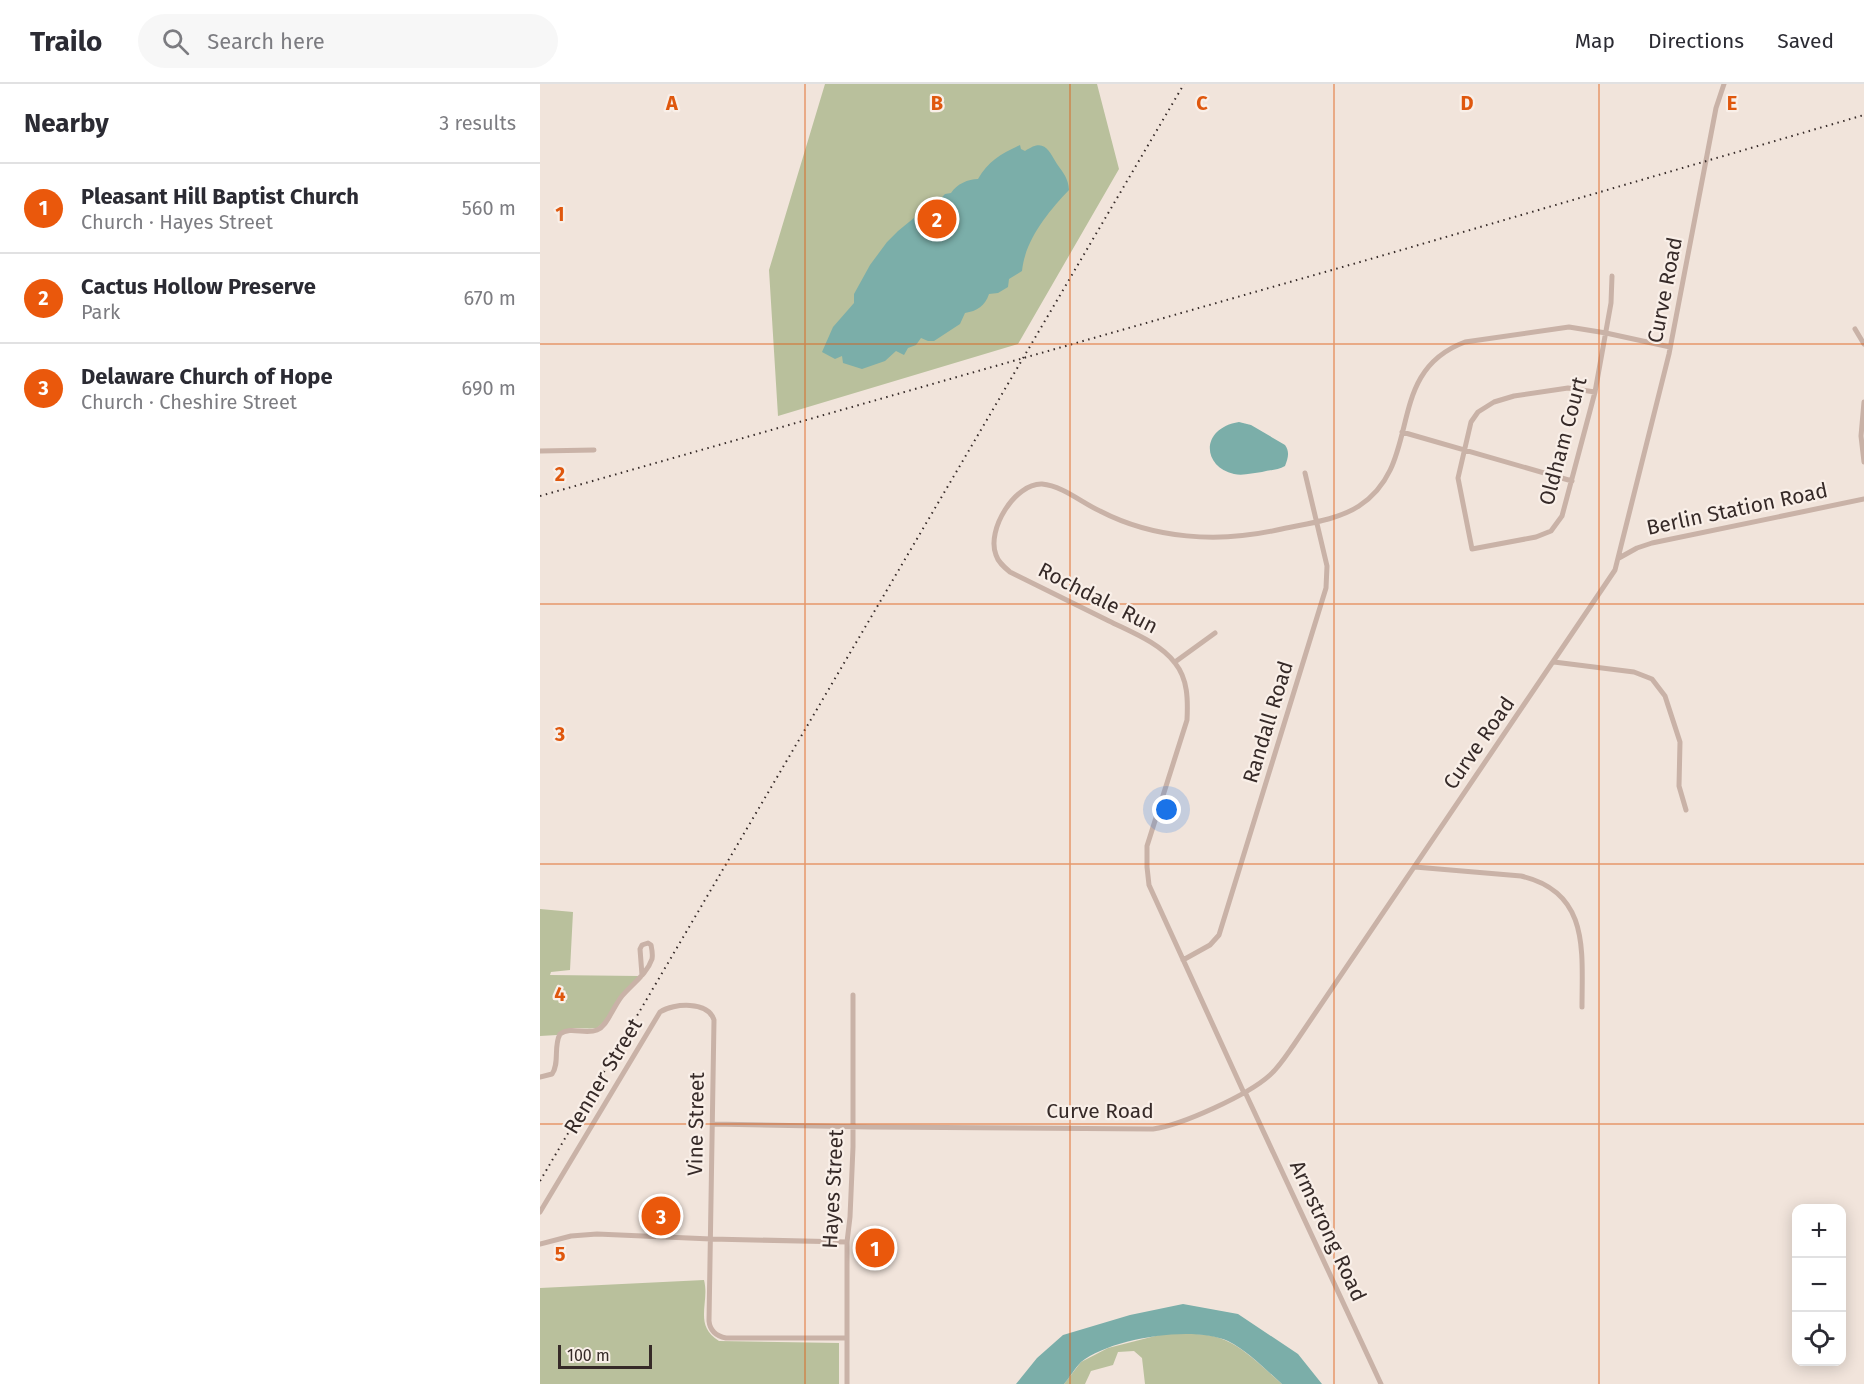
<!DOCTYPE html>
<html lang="en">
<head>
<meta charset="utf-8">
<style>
	body { margin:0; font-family:"Fira Sans",sans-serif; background:#f7f7f7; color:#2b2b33 }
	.controls { position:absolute; right:18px; bottom:18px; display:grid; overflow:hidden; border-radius:12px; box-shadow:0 3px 15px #0003 }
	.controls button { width:54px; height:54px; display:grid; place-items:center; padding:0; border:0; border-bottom:2px solid #e1e1e2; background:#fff; color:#2b2b33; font:30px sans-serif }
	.scale { position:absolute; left:18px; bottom:15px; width:94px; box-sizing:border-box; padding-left:6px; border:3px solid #362a28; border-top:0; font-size:16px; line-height:21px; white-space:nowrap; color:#362a28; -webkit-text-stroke:4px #f9efe8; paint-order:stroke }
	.you { position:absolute; left:627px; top:726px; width:21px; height:21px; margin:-15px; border:4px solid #fff; border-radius:50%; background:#1a73e8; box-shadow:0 0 0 9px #1a73e833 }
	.badge { display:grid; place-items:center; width:39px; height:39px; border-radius:50%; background:#ea580c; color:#fff; font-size:20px; font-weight:700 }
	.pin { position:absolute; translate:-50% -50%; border:3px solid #fff; box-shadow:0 2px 6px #0006 }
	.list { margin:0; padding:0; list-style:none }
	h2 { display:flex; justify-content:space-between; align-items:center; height:78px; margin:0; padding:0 24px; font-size:26px }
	h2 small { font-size:20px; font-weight:400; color:#7c7c81 }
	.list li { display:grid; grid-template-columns:39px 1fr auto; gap:18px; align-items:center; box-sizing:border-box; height:90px; padding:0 24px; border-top:2px solid #e1e1e2 }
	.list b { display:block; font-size:22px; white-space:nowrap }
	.list p { margin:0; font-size:20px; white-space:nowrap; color:#7c7c81 }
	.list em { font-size:20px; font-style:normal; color:#7c7c81 }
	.icon { flex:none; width:33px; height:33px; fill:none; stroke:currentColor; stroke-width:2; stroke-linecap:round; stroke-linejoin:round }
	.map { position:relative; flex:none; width:1324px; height:1300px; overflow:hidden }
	header { display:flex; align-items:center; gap:36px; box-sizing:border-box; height:84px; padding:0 30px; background:#fff; border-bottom:2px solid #e1e1e2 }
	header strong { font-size:28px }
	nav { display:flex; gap:33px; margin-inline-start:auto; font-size:21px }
	.search { width:420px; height:54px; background:#f7f7f7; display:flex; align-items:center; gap:15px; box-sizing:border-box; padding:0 21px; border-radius:33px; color:#7c7c81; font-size:22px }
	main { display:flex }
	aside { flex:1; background:#fff }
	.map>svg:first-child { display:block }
	.green { fill:#b9c09c }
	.water { fill:#7baea9 }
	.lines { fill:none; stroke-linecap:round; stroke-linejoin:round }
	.minor { stroke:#c9b2a7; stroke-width:5 }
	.rail { stroke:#362a28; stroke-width:2; stroke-dasharray:1.5 4.5; stroke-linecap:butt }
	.grid { fill:none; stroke:#df570d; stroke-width:1.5; stroke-opacity:0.55 }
	.labels { text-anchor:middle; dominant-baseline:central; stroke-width:4.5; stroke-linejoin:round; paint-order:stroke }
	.street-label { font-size:21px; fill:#362a28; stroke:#f9efe8 }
	.grid-label { font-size:20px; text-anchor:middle; font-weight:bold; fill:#df570d; stroke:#f9efe8; stroke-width:4.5; stroke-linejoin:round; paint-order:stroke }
</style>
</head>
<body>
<header>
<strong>Trailo</strong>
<div class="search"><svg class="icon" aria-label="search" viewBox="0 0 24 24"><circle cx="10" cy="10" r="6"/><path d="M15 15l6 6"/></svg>Search here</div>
<nav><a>Map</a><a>Directions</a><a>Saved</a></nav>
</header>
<main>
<aside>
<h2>Nearby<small>3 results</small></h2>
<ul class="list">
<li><span class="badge">1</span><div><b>Pleasant Hill Baptist Church</b><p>Church · Hayes Street</p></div><em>560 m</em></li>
<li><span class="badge">2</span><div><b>Cactus Hollow Preserve</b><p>Park</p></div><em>670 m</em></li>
<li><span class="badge">3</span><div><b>Delaware Church of Hope</b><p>Church · Cheshire Street</p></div><em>690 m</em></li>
</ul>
</aside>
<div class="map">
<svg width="1324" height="1300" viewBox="0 0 1324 1300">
	<rect width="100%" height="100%" fill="#f1e4db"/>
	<!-- green -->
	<path class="green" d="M 285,0 L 557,0 L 579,85 L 478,260 L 238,332 L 229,186 Z
		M 0,825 L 33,828 L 30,886 L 11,888 L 10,891 L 99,892 L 65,937 L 57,944 C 42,946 29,940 17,951 L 0,952 Z
		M 164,1196 C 170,1219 153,1241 179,1257 L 299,1259 L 299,1300 L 0,1300 L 0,1204 Z
		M 623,1250 C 637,1250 653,1249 667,1251 C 697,1255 720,1281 742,1300 L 605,1300 L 602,1274 L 594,1267 L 578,1268 L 573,1281 L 551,1287 L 545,1300 L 524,1300 L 541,1278 L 568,1264 Z"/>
	<!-- water -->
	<path class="water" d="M 480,61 L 481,65 L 485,67 C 504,54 508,65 517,80 C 524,90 528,94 529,106 C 508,128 485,156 482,187 L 469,195 L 468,203 L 458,209 L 449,210 C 445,222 437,227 425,229 L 420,240 L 394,257 L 388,257 L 381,254 L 376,261 L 368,264 L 364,271 L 356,267 L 345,277 L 322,285 L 303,279 L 302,272 L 295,275 L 282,268 L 293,243 L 314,219 L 314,210 L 330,181 L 347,158 L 358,147 L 380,129 L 390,126 L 405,110 L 411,109 C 417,100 428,95 438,95 C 448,77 462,69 480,61 Z
		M 699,338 L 711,341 L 745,361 C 750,368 748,374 745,382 C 738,386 730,386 722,388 C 713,389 703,392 694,390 C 661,382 661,344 699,338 Z
		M 643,1220 L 698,1230 L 758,1270 L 782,1300 L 742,1300 C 725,1285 708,1267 688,1257 C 653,1241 571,1254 541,1278 C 535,1284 530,1293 524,1300 L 476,1300 L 497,1274 L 523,1251 L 590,1231 Z"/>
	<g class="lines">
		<!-- minor -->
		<path class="minor" d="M 1315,245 L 1324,260
			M 1055,308 L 1028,304 L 974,312 L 954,318 L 938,328 L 931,338 L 918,394 L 932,465 L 996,453 L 1011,447 L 1022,432 L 1055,308 L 1071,219 L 1072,192
			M 1324,318 L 1321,352 L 1324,378
			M 862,348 L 1032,397
			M 0,367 L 54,366
			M 1079,474 L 1097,464 L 1112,459 L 1324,415
			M 635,578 L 675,549
			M 1014,578 L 1094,588 L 1112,595 L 1125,612 L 1140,658 L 1139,702 L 1146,726
			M 875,783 L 981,792 C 1050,808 1042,867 1042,923
			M 643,876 L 670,861 L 679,851 L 786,504 L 787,482 L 765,389
			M 0,993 L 12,990 C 20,979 13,963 20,950 C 31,942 45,951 57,946 C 64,943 68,935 72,928 C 75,923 78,917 82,912 C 92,900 107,890 112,875 C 113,870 112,866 111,861 L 108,859 L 102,861 L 100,865 L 102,891
			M 705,1008 L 841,1300
			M 704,1009 L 609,801 L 607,783 L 607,762 L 647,636 C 648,616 648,595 635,579 C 620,559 591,548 569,537 C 536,521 503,504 470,488 C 464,483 458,478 456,471 C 446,446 475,399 502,400 C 523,402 542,419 560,427 C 614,455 678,459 737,446 C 763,440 796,437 819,422 C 885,379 842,289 925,258 L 1029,243 L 1066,249 L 1130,263
			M 173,1040 L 330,1043 L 613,1045 C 642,1041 708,1011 730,991 C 739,983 746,972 753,962 L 1075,486 L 1129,270 L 1176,24 L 1184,0
			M 0,1128 L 120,928 C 134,919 168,917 174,936 L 169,1237 C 170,1247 176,1252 186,1254 L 306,1254
			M 0,1160 L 31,1152 L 57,1150 L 171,1155 L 307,1158
			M 307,1300 L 307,1158 L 310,1133 L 313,1063 L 313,911"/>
		<!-- rail -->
		<path class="rail" d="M 0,412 L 834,174 L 1324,31
			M 0,1097 L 644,0"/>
	</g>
	<!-- grid -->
	<path class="grid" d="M 265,0 L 265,1300M 530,0 L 530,1300M 794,0 L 794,1300M 1059,0 L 1059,1300M 0,260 L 1324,260M 0,520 L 1324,520M 0,780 L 1324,780M 0,1040 L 1324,1040"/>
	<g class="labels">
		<!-- street labels -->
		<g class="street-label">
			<text transform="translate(1125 206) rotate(-79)">Curve Road</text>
			<text transform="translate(1023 357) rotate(-75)">Oldham Court</text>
			<text transform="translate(1197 425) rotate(-12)">Berlin Station Road</text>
			<text transform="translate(558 514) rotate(27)">Rochdale Run</text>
			<text transform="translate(728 638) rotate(-73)">Randall Road</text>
			<text transform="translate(939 659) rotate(-55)">Curve Road</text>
			<text transform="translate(63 992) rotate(-59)">Renner Street</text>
			<text x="560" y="1027">Curve Road</text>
			<text transform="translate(156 1040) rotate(-89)">Vine Street</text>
			<text transform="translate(293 1105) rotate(-87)">Hayes Street</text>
			<text transform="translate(788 1147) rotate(65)">Armstrong Road</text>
		</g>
	</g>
	<g class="grid-label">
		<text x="132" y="26">A</text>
		<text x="397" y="26">B</text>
		<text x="662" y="26">C</text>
		<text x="927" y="26">D</text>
		<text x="1192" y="26">E</text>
		<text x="20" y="137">1</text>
		<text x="20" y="397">2</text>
		<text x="20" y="657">3</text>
		<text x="20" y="917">4</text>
		<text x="20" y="1177">5</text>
	</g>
</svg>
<div class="controls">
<button>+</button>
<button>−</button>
<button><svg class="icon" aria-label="locate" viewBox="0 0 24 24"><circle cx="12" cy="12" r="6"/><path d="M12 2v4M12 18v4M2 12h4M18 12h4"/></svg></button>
</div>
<div class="scale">100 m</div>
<div class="you"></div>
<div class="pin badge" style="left:335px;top:1164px">1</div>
<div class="pin badge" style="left:397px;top:135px">2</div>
<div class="pin badge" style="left:121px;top:1132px">3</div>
</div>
</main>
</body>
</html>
